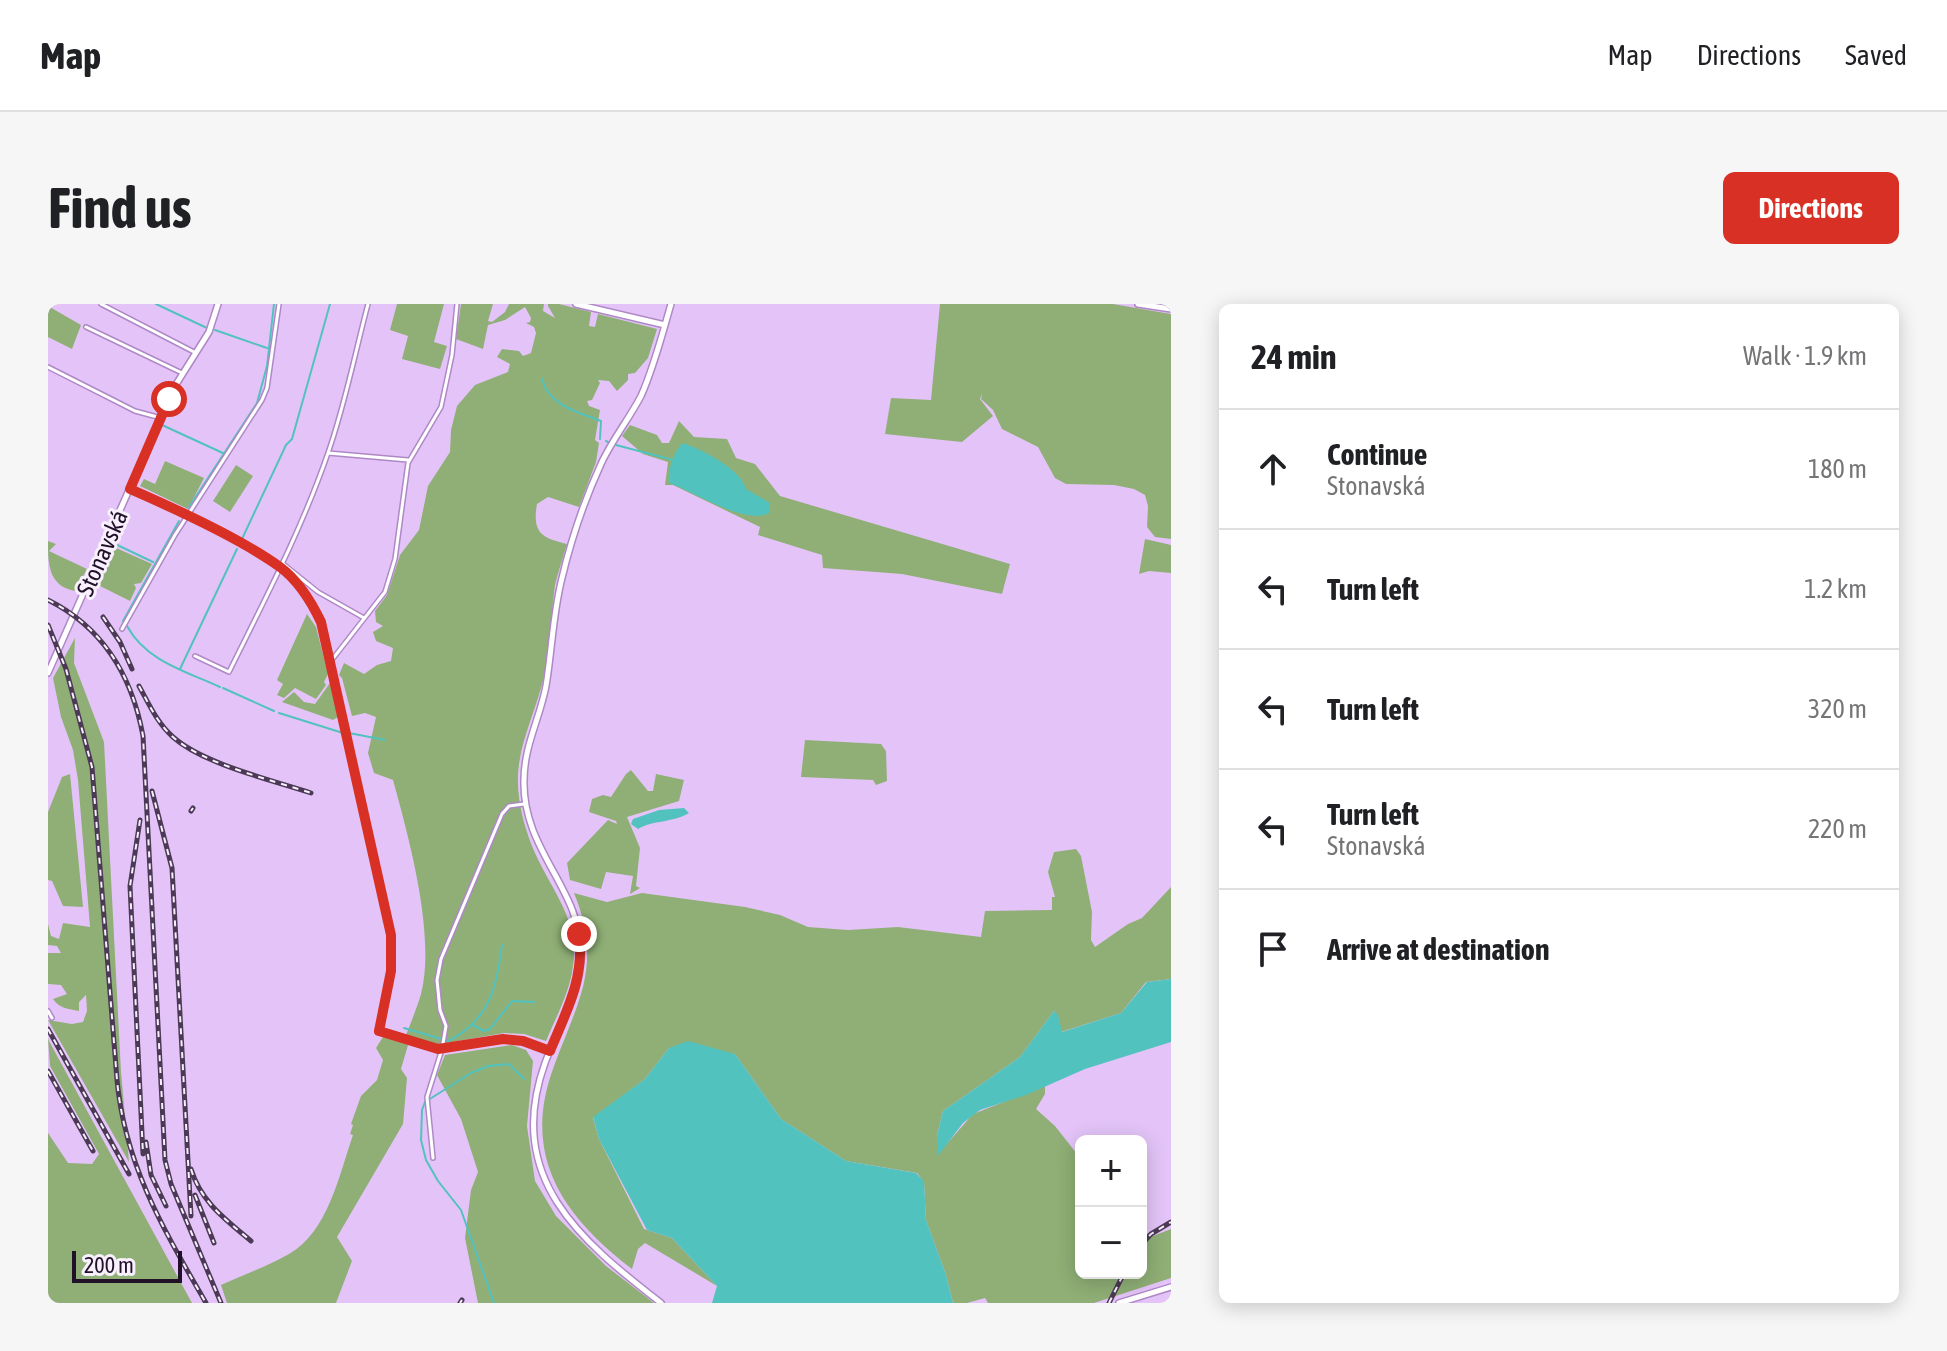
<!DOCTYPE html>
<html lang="en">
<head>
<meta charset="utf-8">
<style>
	body { margin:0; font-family:"Asap Condensed",sans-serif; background:#f6f6f6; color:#202124 }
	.controls { position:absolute; right:24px; bottom:24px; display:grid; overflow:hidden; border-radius:12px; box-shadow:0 4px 20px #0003 }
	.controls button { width:72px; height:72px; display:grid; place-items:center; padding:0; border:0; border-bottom:2px solid #e0e0e0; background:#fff; color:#202124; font:40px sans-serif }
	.scale { position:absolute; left:24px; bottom:20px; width:110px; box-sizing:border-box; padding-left:8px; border:4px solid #201128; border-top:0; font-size:22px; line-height:28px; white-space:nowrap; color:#201128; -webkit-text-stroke:6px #f8f0fd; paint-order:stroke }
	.stop { position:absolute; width:24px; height:24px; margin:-18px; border:6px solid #d93025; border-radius:50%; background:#fff }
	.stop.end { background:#d93025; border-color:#fff; box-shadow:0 2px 8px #0008 }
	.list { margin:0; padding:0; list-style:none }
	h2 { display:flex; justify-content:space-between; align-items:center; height:104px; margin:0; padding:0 32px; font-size:34px }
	h2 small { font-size:26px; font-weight:400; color:#757577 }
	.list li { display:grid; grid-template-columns:52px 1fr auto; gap:24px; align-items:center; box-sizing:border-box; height:120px; padding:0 32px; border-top:2px solid #e0e0e0 }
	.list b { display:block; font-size:30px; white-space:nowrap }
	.list p { margin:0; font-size:26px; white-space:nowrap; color:#757577 }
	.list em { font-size:26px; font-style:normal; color:#757577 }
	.icon { flex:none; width:44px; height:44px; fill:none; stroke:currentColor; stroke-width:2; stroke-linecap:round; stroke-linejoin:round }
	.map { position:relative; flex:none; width:1123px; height:999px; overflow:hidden; border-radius:12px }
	header { display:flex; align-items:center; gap:48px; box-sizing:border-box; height:112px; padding:0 40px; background:#fff; border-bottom:2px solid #e0e0e0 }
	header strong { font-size:38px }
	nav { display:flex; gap:44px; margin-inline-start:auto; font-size:28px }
	.intro { display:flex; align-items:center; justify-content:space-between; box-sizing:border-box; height:192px; padding:0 48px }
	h1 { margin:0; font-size:56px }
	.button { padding:20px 36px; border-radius:12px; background:#d93025; color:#fff; font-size:28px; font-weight:700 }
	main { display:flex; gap:48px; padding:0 48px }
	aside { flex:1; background:#fff; border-radius:12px; box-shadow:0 4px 20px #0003 }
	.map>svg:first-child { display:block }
	.green { fill:#8faf76 }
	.water { fill:#52c2bf }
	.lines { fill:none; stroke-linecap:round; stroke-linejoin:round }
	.stream { stroke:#52c2bf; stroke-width:2 }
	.street-casing { stroke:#af88c6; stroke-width:6 }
	.secondary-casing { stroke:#af88c6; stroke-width:8 }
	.street { stroke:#fff; stroke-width:3 }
	.secondary { stroke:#fff; stroke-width:5 }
	.rail-casing { stroke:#4b3956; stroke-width:5 }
	.rail { stroke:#f8f0fd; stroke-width:2; stroke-dasharray:6; stroke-linecap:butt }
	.route { stroke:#d93025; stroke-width:10 }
	.labels { text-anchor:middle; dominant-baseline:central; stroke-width:6; stroke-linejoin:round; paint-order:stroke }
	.street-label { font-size:24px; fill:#201128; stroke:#f8f0fd }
</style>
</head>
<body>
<header>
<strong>Map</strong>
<nav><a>Map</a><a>Directions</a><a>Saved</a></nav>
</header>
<div class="intro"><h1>Find us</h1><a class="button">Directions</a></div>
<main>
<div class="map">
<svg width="1123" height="999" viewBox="0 0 1123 999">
	<rect width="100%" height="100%" fill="#e4c4f8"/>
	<!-- green -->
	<path class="green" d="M 349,0 L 396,0 L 386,38 L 399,42 L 392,65 L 354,55 L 360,32 L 342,26 Z
		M 413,0 L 445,0 L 440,17 L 444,18 L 457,8 L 461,0 L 496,0 L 495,7 L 507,14 L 500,2 L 500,0 L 511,0 L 543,8 L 541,22 L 547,23 L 550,10 L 609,25 L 600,54 L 587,69 L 580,70 L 580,76 L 569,87 L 561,77 L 550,76 L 552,79 L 544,96 L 539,97 L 541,102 L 552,106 L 547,136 L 551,139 L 548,158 L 531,203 L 500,193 L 489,200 C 484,228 493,234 519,240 C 515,254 510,268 507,281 C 503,311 502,342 496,372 C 489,405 471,438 470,472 C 469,498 477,526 487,549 C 504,587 532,617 525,662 C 522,688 508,713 498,737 L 476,730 L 456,729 L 387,741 L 358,731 C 363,718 369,704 373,690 C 388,632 361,534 345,476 L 326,469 L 320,449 L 328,413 L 317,409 L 304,412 L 294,374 L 291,371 L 296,359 L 316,370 L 329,361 L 343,357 L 345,344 L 328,337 L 325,328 L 335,322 L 328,318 L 327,307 L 339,291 L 352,251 L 371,226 L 380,182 L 402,148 L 403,126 L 409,102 L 427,81 L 460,68 L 462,60 L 449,53 L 454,45 L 471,47 L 475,52 L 483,49 L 488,29 L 486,23 L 478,19 L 482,18 L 483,14 L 477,3 L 457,16 L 440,21 L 435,45 L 408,35 Z
		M 892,0 L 1065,0 L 1123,10 L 1123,235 L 1107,233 L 1099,223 L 1100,202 L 1097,191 L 1086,185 L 1066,181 L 1018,180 L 1007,174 L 990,143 L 954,125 L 945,106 L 933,95 L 934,89 L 932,95 L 945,112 L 914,138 L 837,130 L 843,94 L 883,96 Z
		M 0,2 L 33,21 L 24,45 L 0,33 Z
		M 631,117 L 646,133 L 679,135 L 688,154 L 707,160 L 732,192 L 962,260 L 954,290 L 854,270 L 775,264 L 774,251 L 710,231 L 712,223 L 625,181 L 617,181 L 620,158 L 595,150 L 574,132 L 582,121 L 609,131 L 614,139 L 621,139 Z
		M 117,157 L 156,174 L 140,205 L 92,182 L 96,175 L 107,180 Z
		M 188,161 L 205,172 L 182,208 L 165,197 Z
		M 1097,235 L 1123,241 L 1123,269 L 1101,267 L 1091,270 Z
		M 0,237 L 8,240 L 1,247 L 39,265 L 27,287 C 0,282 0,259 0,237 Z
		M 66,243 L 104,260 L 93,279 L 86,280 L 88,284 L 82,297 L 50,281 Z
		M 259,310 L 268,323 L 280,370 L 276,378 L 278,381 L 268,395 L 247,384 L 236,394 L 229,391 L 235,380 L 229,376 Z
		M 27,334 L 26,359 L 56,438 L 73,768 L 81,858 L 0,716 L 24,720 L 35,718 L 39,707 L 38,691 L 31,698 L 31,707 C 20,705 11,704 5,695 L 19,690 L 13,681 L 0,680 L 0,649 L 13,649 L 9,642 L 0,641 L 0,620 L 3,632 L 11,635 L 15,619 L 42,623 L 30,476 L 25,446 L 13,413 L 5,374 Z
		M 282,379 L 290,413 L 285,416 L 234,398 L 246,388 L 256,398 L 267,400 Z
		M 757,436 L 833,440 L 838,447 L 839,477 L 828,481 L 825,476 L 753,473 Z
		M 583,466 L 600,487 L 605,487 L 608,470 L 636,476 L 631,497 L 579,513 L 592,544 L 588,582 L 592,584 L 582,590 L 585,572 L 558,568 L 553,585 L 522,576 L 519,559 L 560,516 L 569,520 L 568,517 L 541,508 L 544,495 L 555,491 L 563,493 L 578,470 Z
		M 22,470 L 35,603 L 15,602 L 4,577 L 0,576 L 0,508 L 14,473 Z
		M 1028,545 L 1033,552 L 1044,608 L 1043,636 L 1047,643 L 1080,620 L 1094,614 L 1123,583 L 1123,675 L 1098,678 L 1073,709 L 1013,728 L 1010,712 L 1006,707 L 972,753 L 895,807 L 889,832 L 889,851 L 925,810 L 997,782 L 997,790 L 988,805 L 1007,822 L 1033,855 L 1033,969 L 1093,969 L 1093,927 L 1105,932 L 1123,925 L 1123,974 L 1046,999 L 940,999 L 937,994 L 919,999 L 905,999 L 898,971 L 878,916 L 876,878 L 869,869 L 798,857 L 733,815 L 687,750 L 621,744 L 597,775 L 545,814 L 551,835 L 596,925 L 624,934 L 669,982 L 597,939 L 590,945 L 584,965 C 516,913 473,853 505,765 C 529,698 556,662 526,589 L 559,598 L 594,589 L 697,603 L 732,611 L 760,623 L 800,626 L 850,623 L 933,633 L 937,607 L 1004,606 L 1004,593 L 1007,593 L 1000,568 L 1006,548 Z
		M 335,733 L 360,741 L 353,765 L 359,774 L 355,820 L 289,933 L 304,957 L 288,999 L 179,999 L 173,981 C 195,971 220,962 241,950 C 280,928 291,871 305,831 L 302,830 L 305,821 L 303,820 L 313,792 L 329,776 L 335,756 L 328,744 Z
		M 0,734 L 1,737 L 144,999 L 0,999 L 0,829 L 20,859 L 44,860 L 51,850 L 2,762 Z
		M 464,741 L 478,746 L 485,757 L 479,822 L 487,877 L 508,912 L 558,962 L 606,999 L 430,999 L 417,934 L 423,886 L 430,868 L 413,815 L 389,771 L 397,751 Z"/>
	<!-- water -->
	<path class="water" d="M 635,139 C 653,145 693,165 698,185 L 722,199 L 721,209 C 698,222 645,187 621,179 C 619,167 626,147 635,139 Z
		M 636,504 L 641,509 C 624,519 605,516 590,525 L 583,520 L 585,515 L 611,506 Z
		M 1123,675 L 1123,738 L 1037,765 L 978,791 L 932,806 L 915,819 L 889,853 L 889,832 L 895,807 L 972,753 L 1006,707 L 1010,711 L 1014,728 L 1073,709 L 1099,678 Z
		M 640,737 L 687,750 L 733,815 L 798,857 L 868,869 L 876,877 L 878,916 L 898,971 L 905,999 L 664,999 L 669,982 L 624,934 L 599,926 L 551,835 L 545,813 L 597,775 L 621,744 Z"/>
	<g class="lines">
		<!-- stream -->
		<path class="stream" d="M 108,0 L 159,24
			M 1117,1 L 1117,0
			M 167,26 L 219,44
			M 494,75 C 501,102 530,108 553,117 L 552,135
			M 114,121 L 177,150
			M 558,137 L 560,138
			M 568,141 L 625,156
			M 141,203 L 209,99 L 219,62 L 226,0
			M 194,235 L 238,141 L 244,135 L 282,0
			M 63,238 L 105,258
			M 75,317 L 131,217
			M 79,322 C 98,357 137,367 172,383
			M 132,365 L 189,245
			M 175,384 L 226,407
			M 231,409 L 295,429
			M 301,429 L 337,436
			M 425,721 L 436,727 L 442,725 L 464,697 L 486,698
			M 356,724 L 400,737 C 441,717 449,683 454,641
			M 446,999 L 413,906 L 390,877 L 378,856 L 373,836 L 374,806 L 377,798 L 423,769 L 440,762 L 461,760 L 476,775"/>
		<!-- street casing -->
		<g class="street-casing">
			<path id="street" d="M 53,0 L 148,49
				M 38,23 L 134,69
				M 0,63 L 87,107 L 113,114
				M 280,149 L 360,156
				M 234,259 L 270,288 L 316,314
				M 74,325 L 127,231 L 214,96 L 219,84 L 231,0
				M 147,352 L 181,368 C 216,297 254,225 280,149 C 297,101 307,49 320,0
				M 283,357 L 337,288 L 347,255 L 360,159 L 393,103 L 404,51 L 409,0
				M 0,707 L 4,714
				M 385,854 L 379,793 L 394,745 L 398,722 L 392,706 L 389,676 L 393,655 L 454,510 L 461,502 L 476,500"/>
		</g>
		<!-- secondary casing -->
		<g class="secondary-casing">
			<path id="secondary" d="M 528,0 L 617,21
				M 1090,0 L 1123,5
				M 82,185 C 128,205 192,234 232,263 C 251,277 263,297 273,318 L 343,631 L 343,667 L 331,727 L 390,745 L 455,735 L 475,737 L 502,747
				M 0,369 L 127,82 L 161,28 L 170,0
				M 613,999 C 532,936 456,874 497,759 C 510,723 533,690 533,651 C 534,585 474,547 476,476 C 476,442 492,414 498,382 C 504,346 505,309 514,274 C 523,236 537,195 553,160 C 564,136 581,115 593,92 C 606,63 614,31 623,0
				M 1071,999 L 1123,983"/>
		</g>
		<!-- street -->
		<use href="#street" class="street"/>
		<!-- secondary -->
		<use href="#secondary" class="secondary"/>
		<!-- rail casing -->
		<g class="rail-casing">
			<path id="rail" d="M 0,296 C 56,324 84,372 95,432 L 117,856 L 123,880 L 173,999
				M 55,313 L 72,338 L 84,365
				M 0,321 L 18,365 L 44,463 L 69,776 C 77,862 116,926 158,999
				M 91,382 C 101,400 109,419 125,433 C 155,460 224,476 263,489
				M 104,487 L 124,564 L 143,912
				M 143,507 L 145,504
				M 92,516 L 82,582 L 95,850
				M 0,725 L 81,870
				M 0,767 L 45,847
				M 98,838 L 103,871 L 118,902
				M 143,865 C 153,898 177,915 203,937
				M 147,891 L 166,939
				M 1093,941 L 1103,930 L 1123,918
				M 412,999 L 414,996
				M 1061,999 L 1076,969"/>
		</g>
		<!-- rail -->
		<use href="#rail" class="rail"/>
	</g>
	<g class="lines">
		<!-- route -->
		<path class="route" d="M 121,95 L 82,185 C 128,205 192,234 232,263 C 251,277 263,297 273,318 L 343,631 L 343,667 L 331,727 L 390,745 L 455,735 L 475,737 L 502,747 C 518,708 537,674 531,630"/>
	</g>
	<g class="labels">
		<!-- street labels -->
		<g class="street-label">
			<text transform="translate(54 249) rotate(-66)">Stonavská</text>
		</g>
	</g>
</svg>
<div class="controls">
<button>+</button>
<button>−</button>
</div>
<div class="scale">200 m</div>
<div class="stop" style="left:121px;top:95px"></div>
<div class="stop end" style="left:531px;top:630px"></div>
</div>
<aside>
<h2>24 min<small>Walk · 1.9 km</small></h2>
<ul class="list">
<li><svg class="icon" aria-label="ahead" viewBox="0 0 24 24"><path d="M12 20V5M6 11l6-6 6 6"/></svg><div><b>Continue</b><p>Stonavská</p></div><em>180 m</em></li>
<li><svg class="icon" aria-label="left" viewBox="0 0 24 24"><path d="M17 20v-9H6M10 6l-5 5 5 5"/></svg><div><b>Turn left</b></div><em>1.2 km</em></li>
<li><svg class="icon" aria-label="left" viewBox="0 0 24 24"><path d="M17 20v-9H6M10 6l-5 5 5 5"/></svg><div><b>Turn left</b></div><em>320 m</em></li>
<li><svg class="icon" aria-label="left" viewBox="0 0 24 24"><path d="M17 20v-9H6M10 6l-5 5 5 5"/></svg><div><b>Turn left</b><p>Stonavská</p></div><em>220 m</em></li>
<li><svg class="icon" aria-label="arrive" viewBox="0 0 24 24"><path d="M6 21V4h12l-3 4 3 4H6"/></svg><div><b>Arrive at destination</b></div></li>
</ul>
</aside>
</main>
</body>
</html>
